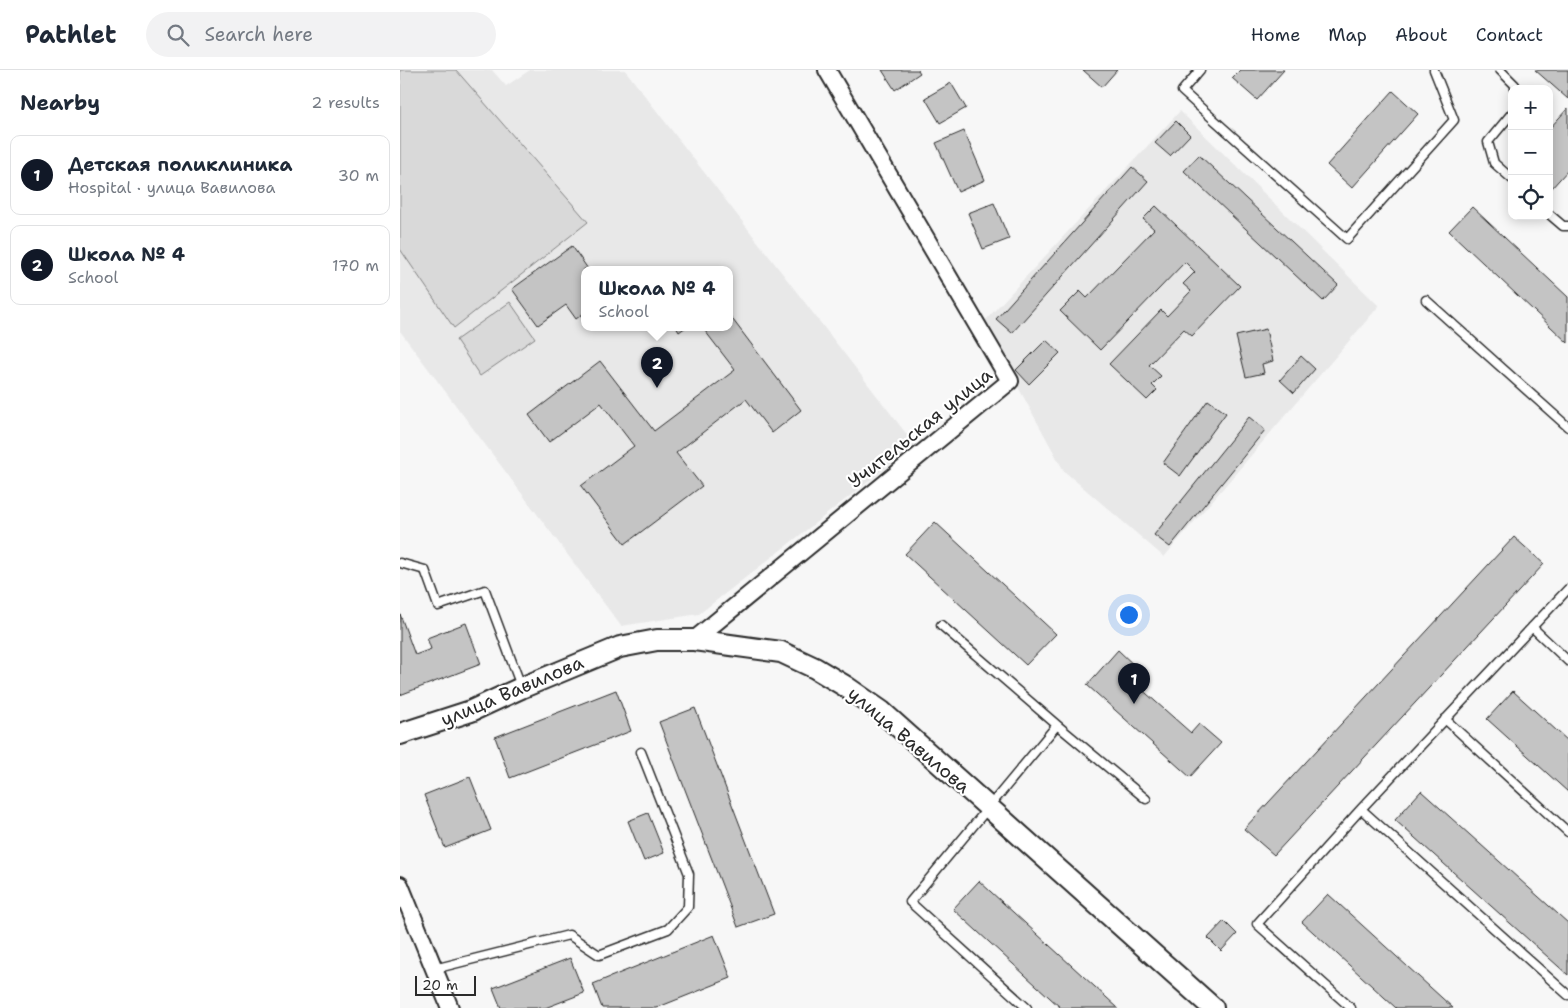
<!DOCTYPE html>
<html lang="en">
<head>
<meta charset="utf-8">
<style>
	body { margin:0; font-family:"Shantell Sans",sans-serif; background:#f2f2f3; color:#1f2937 }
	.controls { position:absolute; right:15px; top:15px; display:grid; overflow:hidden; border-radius:10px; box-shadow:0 2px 12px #0003 }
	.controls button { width:45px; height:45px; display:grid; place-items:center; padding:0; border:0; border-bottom:1px solid #e0e1e3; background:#fff; color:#1f2937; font:25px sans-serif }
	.scale { position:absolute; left:15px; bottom:12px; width:61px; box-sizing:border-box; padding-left:5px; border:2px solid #2b2b2b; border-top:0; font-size:14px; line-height:18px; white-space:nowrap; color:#2b2b2b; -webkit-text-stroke:4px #fff; paint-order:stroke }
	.you { position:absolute; left:728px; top:544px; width:18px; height:18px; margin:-12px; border:4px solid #fff; border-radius:50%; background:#1a73e8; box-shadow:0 0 0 8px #1a73e833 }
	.badge { display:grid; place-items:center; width:32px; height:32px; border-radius:50%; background:#111827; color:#fff; font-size:16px; font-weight:700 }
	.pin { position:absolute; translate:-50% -41px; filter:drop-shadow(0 1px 2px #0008) }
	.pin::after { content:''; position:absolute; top:26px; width:18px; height:15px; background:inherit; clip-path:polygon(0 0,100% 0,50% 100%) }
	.popup { position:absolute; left:181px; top:196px; width:152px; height:65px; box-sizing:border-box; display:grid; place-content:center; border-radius:10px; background:#fff; filter:drop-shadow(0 1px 4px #0005); font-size:16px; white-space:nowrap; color:#747a83 }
	.popup b { font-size:19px; color:#1f2937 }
	.popup::after { content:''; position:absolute; left:50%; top:100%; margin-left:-10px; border:10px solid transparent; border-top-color:#fff }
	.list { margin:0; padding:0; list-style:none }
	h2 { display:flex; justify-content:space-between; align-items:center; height:65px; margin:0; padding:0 20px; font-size:21px }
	h2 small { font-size:16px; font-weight:400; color:#747a83 }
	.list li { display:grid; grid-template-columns:32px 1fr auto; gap:15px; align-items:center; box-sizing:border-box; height:80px; margin:0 10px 10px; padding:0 10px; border:1px solid #e0e1e3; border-radius:10px }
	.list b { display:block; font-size:19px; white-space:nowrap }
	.list p { margin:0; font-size:16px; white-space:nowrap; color:#747a83 }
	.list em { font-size:16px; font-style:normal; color:#747a83 }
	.icon { flex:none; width:28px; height:28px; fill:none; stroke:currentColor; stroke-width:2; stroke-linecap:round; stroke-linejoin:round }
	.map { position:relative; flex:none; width:1168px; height:938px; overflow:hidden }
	header { display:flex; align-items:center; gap:30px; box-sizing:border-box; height:70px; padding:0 25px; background:#fff; border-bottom:1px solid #e0e1e3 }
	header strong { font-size:24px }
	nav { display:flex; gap:28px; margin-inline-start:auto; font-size:18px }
	.search { width:350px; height:45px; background:#f2f2f3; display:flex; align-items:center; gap:12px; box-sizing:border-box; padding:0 18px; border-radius:28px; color:#747a83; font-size:19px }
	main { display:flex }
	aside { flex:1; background:#fff }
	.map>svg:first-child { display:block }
	.built { fill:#e8e8e8; fill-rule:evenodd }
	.green { fill:#d9d9d9; stroke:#828282 }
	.building { fill:#c4c4c4; stroke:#2b2b2b }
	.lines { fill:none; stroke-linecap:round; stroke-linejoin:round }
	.service-casing { stroke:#2b2b2b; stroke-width:11 }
	.minor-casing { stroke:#2b2b2b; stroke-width:20 }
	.tertiary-casing { stroke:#2b2b2b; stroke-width:24 }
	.service { stroke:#fff; stroke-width:8 }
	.minor { stroke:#fff; stroke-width:16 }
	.tertiary { stroke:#fff; stroke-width:20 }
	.labels { text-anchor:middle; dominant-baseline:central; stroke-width:4.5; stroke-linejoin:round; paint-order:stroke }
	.street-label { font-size:19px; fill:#2b2b2b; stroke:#fff }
</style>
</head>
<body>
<header>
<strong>Pathlet</strong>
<div class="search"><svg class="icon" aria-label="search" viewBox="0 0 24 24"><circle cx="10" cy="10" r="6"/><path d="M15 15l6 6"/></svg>Search here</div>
<nav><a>Home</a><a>Map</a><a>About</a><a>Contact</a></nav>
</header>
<main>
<aside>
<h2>Nearby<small>2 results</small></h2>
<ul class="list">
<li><span class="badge">1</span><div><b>Детская поликлиника</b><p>Hospital · улица Вавилова</p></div><em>30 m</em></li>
<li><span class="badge">2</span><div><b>Школа № 4</b><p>School</p></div><em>170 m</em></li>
</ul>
</aside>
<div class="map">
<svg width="1168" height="938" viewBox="0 0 1168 938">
	<rect width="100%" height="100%" fill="#f7f7f7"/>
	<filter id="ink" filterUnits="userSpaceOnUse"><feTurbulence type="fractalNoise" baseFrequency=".02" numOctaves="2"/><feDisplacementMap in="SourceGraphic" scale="10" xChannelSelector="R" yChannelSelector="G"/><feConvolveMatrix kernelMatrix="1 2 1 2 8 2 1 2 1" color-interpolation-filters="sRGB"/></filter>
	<g filter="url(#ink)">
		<!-- built -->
		<path class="built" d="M 0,0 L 92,0 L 106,16 L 130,0 L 225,0 L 515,375 L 299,544 L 221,556 L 0,261 ZM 184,199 L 330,199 L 330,257 L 184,257 Z
			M 780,41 L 979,236 L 764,487 L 664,401 L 583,253 Z"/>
		<!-- green -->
		<path class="green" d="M 0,0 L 56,0 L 188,152 L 54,258 L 0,179 Z
			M 110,232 L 135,268 L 80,306 L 56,270 Z"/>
		<!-- building -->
		<path class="building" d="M 482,0 L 518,0 L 520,3 L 495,20 Z
			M 683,0 L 717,0 L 702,17 Z
			M 840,0 L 884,0 L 857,30 L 832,8 Z
			M 1135,0 L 1168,0 L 1168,29 Z
			M 551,13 L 566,38 L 540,53 L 525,28 Z
			M 993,21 L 1018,44 L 952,118 L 927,95 Z
			M 1168,38 L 1168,100 L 1151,119 L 1149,118 L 1149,59 Z
			M 776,51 L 790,65 L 770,86 L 755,73 Z
			M 564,61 L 585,110 L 558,122 L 536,73 Z
			M 799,85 L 938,215 L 923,231 L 784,101 Z
			M 732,97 L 748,111 L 612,263 L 596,249 Z
			M 594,133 L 609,169 L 583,179 L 568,143 Z
			M 756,136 L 840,216 L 792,266 L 784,259 L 749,295 L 761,306 L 752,315 L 757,320 L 747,330 L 709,294 L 761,240 L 767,246 L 791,221 L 783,214 L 795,202 L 785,192 L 700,280 L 660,241 L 680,221 L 687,228 L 754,159 L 743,149 Z
			M 1072,137 L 1168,227 L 1168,273 L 1049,161 Z
			M 172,176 L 188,199 L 184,199 L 184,243 L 176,249 L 166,235 L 138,255 L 112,219 Z
			M 330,246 L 401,340 L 372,363 L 346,329 L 276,383 L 302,416 L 225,474 L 181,416 L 234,376 L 201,333 L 149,372 L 129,345 L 200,291 L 254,361 L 335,300 L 302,257 L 330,257 Z
			M 276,257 L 286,257 L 279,262 Z
			M 866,259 L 873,291 L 862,294 L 864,303 L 846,307 L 836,266 Z
			M 646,270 L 660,283 L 629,314 L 616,300 Z
			M 901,286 L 915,299 L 894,323 L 880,310 Z
			M 808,330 L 826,343 L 780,406 L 763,393 Z
			M 849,347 L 865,360 L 770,477 L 754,465 Z
			M 535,452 L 656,564 L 626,595 L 505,484 Z
			M 1114,467 L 1144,494 L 874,785 L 844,759 Z
			M 0,544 L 15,585 L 31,579 L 27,568 L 66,553 L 81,594 L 0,625 Z
			M 718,580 L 738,599 L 729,608 L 791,663 L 799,654 L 821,673 L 790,707 L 687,615 Z
			M 216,620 L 231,661 L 110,708 L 95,667 Z
			M 1113,621 L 1168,671 L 1168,722 L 1087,649 Z
			M 295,638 L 374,844 L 338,857 L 259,652 Z
			M 70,707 L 91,760 L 45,778 L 24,725 Z
			M 1021,721 L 1168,853 L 1168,905 L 995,750 Z
			M 248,743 L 264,783 L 244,791 L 228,751 Z
			M 579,811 L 718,938 L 661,938 L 553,839 Z
			M 928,824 L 1053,938 L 996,938 L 902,852 Z
			M 824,851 L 837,864 L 821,881 L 808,868 Z
			M 314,865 L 331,908 L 256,938 L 202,938 L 193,914 Z
			M 170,888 L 184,923 L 145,938 L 101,938 L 93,918 Z"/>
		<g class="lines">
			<!-- service casing -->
			<g class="service-casing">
				<path id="service" d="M 800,0 L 782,21 L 947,169 L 1054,50 L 1034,0
					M 1100,0 L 1115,15 L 1115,19
					M 1112,43 L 1088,72 L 1094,93 L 1112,109
					M 1149,144 L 1163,156 L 1168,156
					M 1026,230 L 1168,357
					M 0,493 L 25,500 L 38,536 L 85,520 L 121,616
					M 541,555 L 657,655
					M 1132,557 L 1168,591
					M 1045,649 L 1168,762
					M 961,739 L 1168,925
					M 34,899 L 169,865 L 199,885 L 268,859 L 288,837 L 289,804 L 241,682
					M 627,938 L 510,832 L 657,655 L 746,729
					M 951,938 L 857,854 L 961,739 L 1168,519"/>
			</g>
			<!-- minor casing -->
			<g class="minor-casing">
				<path id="minor" d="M 294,570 L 610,311 L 427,0
					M 0,815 L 50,938"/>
			</g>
			<!-- tertiary casing -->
			<g class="tertiary-casing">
				<path id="tertiary" d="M 0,664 L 71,641 L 121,618 L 220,577 L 257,570 L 294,570 L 381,582 L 415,598 L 445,616 L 481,641 L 813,938"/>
			</g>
			<!-- service -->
			<use href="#service" class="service"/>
			<!-- minor -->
			<use href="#minor" class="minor"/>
			<!-- tertiary -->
			<use href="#tertiary" class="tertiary"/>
		</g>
	</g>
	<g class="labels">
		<!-- street labels -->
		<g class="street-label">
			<text transform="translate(520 358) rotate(-39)">Учительская улица</text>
			<text transform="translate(112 621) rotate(-23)">улица Вавилова</text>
			<text transform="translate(509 670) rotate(40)">улица Вавилова</text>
		</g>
	</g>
</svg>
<div class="controls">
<button>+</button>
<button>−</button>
<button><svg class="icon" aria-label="locate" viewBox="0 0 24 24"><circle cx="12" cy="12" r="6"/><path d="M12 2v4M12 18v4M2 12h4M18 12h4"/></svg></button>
</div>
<div class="scale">20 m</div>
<div class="you"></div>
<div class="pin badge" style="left:734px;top:634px">1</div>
<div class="pin badge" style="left:257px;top:318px">2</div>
<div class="popup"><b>Школа № 4</b>School</div>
</div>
</main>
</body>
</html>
